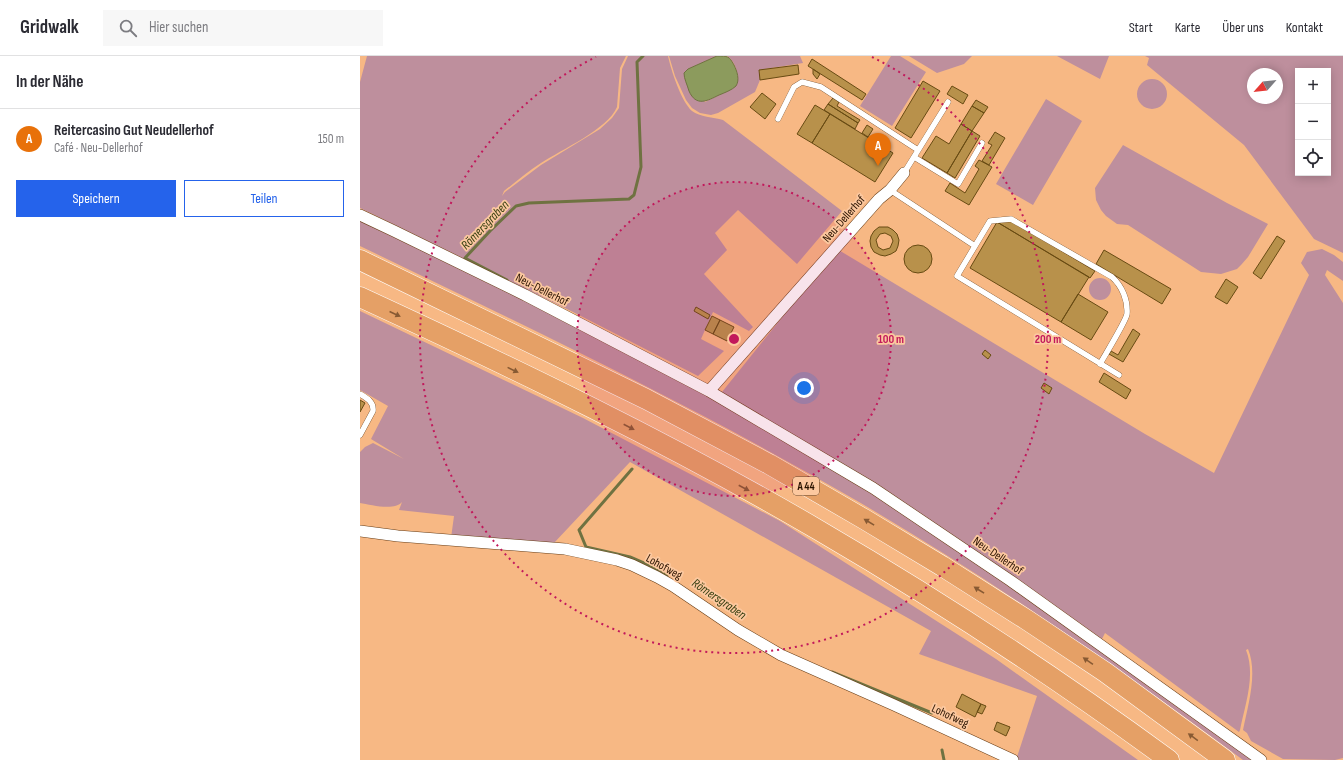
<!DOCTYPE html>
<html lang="de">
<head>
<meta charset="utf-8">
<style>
	body { margin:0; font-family:"Sofia Sans Condensed",sans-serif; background:#f7f7f7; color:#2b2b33 }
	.controls { position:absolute; right:12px; top:12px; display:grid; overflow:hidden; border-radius:0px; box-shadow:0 2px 10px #0003 }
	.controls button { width:36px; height:36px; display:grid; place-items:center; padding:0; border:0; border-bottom:1px solid #e1e1e2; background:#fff; color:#2b2b33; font:20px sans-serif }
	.compass { position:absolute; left:887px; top:12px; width:36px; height:36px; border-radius:50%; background:#fff; box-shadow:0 2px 10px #0003; rotate:243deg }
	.you { position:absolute; left:444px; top:332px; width:14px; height:14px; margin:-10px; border:3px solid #fff; border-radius:50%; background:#1a73e8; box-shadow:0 0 0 6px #1a73e833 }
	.badge { display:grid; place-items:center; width:26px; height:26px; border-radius:50%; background:#2563eb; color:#fff; font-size:13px; font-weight:700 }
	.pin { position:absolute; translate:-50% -33px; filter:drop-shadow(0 1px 2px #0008) }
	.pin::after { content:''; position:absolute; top:21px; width:14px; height:12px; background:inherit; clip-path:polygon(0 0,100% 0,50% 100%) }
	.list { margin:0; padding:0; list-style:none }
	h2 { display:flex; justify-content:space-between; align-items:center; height:52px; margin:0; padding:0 16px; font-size:17px }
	h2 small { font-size:13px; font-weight:400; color:#7c7c81 }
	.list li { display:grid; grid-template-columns:26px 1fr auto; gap:12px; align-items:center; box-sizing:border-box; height:60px; padding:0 16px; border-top:1px solid #e1e1e2 }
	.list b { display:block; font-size:15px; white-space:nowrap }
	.list p { margin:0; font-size:13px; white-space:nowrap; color:#7c7c81 }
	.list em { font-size:13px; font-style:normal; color:#7c7c81 }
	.actions { display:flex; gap:8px; padding:12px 16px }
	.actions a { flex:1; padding:9px 0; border:1px solid #2563eb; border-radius:0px; text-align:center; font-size:14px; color:#2563eb }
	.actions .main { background:#2563eb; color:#fff }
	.icon { flex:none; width:22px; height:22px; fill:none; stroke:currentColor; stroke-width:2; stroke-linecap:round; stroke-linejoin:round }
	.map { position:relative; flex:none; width:983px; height:704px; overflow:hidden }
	header { display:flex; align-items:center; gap:24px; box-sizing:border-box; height:56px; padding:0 20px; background:#fff; border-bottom:1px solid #e1e1e2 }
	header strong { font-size:19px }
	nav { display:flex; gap:22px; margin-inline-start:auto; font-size:14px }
	.search { width:280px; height:36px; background:#f7f7f7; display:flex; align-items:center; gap:10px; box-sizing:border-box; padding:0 14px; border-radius:0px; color:#7c7c81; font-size:15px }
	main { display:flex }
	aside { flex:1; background:#fff }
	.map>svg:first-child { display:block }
	.green { fill:#be8f9d; fill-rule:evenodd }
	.water { fill:#8c9b5d; stroke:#6f7241 }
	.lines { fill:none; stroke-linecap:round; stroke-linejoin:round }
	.stream { stroke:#6f7241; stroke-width:3 }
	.building { fill:#b8914b; stroke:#684b13; fill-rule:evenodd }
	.service-casing { stroke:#673c14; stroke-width:6 }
	.minor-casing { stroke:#673c14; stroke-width:12 }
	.motorway-casing { stroke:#fff; stroke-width:21 }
	.service { stroke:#fff; stroke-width:5.5 }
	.minor { stroke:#fff; stroke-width:11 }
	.motorway { stroke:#e5a066; stroke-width:20 }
	.oneway { fill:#885a33 }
	.ring { fill:none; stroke:#c2185b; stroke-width:2; stroke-dasharray:2 4 }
	.labels { text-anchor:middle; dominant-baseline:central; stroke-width:3.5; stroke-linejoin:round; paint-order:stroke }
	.shield { fill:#fcc89f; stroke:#694930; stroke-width:1 }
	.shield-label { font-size:11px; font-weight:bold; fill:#2a1300 }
	.street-label { font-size:12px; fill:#2a1300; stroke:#fcc89f }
	.water-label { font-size:13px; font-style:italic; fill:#363f10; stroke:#fcc89f }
	.centre { fill:#c2185b; stroke:#fcc89f; stroke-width:2 }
	.ring-label { font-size:12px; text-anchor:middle; font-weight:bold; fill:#c2185b; stroke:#fcc89f; stroke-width:3.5; stroke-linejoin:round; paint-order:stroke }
</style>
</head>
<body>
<header>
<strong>Gridwalk</strong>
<div class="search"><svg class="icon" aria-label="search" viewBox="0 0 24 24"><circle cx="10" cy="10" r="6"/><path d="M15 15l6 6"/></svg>Hier suchen</div>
<nav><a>Start</a><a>Karte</a><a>Über uns</a><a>Kontakt</a></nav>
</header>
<main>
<aside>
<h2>In der Nähe<small></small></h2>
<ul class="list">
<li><span class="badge" style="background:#e8710a">A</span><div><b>Reitercasino Gut Neudellerhof</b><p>Café · Neu-Dellerhof</p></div><em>150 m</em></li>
</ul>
<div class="actions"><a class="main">Speichern</a><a>Teilen</a></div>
</aside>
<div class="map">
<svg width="983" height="704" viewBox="0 0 983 704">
	<rect width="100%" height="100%" fill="#f7b884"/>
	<!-- green -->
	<path class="green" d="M 7,0 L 266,0 L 260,12 L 257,51 C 248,73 201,94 181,107 C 168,115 156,126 144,135 L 142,140 L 145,136 L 181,109 L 240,73 L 252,62 L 259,52 L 262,13 L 268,0 L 308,0 C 311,14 321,45 332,55 C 340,61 353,61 363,64 L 482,155 L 437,208 L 378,154 L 355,177 L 367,194 L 344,218 L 393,271 L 389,275 L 353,256 L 341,283 L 364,295 L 338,320 L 213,256 L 0,152 L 0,26 Z
		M 309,0 L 357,0 L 328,13 L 345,46 L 376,30 C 380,20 376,6 367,0 L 440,0 L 443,7 L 399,14 L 400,24 L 395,36 L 358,57 L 351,59 L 340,57 L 332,52 L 326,44 L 315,20 Z
		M 531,0 L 540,0 L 566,16 L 532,70 L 500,50 Z
		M 549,0 L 612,0 L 604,8 L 577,17 Z
		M 697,0 L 749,0 L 740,23 Z
		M 785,0 L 983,0 L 983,197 L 954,183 L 884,89 L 787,9 L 789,2 ZM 938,15 L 968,15 L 968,117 L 938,117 ZM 893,18 L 917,18 L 917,42 L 893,42 Z
		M777 38a15 15 0 1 1 30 0a15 15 0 1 1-30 0Z
		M 686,43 L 722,65 L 673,149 L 636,128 Z
		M 763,89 L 867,147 L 908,168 L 888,201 L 881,209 L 877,213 L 861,218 L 841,216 L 768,169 L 757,168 L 746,160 L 741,154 L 736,144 L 735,132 Z
		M 0,165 L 163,243 L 347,338 L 508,435 L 638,519 L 894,704 L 883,704 C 759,612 632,524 499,446 C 338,352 168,271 0,190 Z
		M 477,193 L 785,378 L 854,417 L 949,219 L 941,207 L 947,196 L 962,193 L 974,199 L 983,206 L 983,225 L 967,214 L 965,219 L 983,247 L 983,702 L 975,704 L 923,703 L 891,685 L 887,677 L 883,674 C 888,649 898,617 888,593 L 886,594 C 896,619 885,649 880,674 L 879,676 L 745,577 L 742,583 L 653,520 L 516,431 L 362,336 Z
		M729 233a11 11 0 1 1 22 0a11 11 0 1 1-22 0Z
		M 0,255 L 223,362 L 420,465 L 636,603 L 778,704 L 656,704 L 677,640 L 559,598 L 571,575 L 270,406 L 194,487 L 91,482 L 94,460 L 39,454 L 42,446 C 35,455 11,449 0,447 L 0,396 L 5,391 L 13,387 L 44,403 L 11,383 L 28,350 L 0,334 Z"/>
	<!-- water -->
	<path class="water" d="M 357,0 C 368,0 369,0 374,9 C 377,15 380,24 376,30 C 372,34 364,37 359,39 C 347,45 336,51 329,35 C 327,28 324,23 324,17 L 328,13 Z"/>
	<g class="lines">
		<!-- stream -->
		<path class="stream" d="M 147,224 L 105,202 L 130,175 L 156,150 L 169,147 L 269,143 L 274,139 L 281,111 L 277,6 L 283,0
			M 272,413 L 219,474 L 226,491 L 270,501 L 293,511 L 307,520
			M 472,616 L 572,657
			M 582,694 L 584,704"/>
	</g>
	<!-- building -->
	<path class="building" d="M 452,3 L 506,38 L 502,44 L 448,10 Z
		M 438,9 L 439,18 L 400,24 L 399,14 Z
		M 453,13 L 460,18 L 457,23 L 453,18 Z
		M 563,25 L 580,35 L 551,82 L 535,72 Z
		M 592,30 L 608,39 L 603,48 L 587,38 Z
		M 402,37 L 416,48 L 405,63 L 390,51 Z
		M 473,42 L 479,46 L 477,50 L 500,64 L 498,67 L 468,48 Z
		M 616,44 L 628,51 L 624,57 L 612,50 Z
		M 468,48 L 498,67 L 495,73 L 464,54 Z
		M 455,49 L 470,58 L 452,87 L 437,78 Z
		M 612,50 L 624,57 L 612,75 L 601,68 Z
		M 470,58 L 533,97 L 515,126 L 452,87 Z
		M 601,68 L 612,75 L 587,117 L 562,102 L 576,80 L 589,88 Z
		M 507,69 L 513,73 L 508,81 L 502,77 Z
		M 612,75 L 620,80 L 595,122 L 587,117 Z
		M 635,76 L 645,82 L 629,109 L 622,105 L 632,89 L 628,87 Z
		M 619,104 L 632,111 L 609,149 L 585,135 L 590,127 L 605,137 L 619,113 L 615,110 Z
		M 650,164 L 735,215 L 730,222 L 637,166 Z
		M 637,166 L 729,221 L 701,266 L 610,212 Z
		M 519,171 L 528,171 L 533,174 L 537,178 L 539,184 L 538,190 L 536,195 L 531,198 L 525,200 L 520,199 L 514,196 L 511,191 L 510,185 L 511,180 L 514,175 ZM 525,177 L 531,180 L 533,185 L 530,192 L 523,194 L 518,191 L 516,184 L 520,178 Z
		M 917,180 L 925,185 L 901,223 L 893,217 Z
		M544 203a14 14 0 1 1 28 0a14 14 0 1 1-28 0Z
		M 744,194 L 811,233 L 802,248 L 736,208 Z
		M 866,223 L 878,231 L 867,248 L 855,241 Z
		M 718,238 L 748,256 L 731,284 L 701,266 Z
		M 336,251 L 350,259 L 348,263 L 334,255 Z
		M 352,260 L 360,264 L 353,278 L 345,274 Z
		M 360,264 L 374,271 L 367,285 L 353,278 Z
		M 773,273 L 780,278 L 763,306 L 749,298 L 751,295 L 758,299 Z
		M 625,294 L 631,299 L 628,303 L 622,298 Z
		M 744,317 L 771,334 L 766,343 L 739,326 Z
		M 684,327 L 692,332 L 689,338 L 681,332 Z
		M 0,344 L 5,347 L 0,356 Z
		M 602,638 L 621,648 L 615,661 L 596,651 Z
		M 621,648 L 626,650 L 622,658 L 617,656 Z
		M 637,666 L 650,671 L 646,680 L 634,674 Z"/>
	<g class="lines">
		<!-- service casing -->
		<g class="service-casing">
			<path id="service" d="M 418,63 L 434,31 L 442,26 L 461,31 L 558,94
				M 554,101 L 598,128 L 622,87
				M 544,117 L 588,46
				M 530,134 L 615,190 L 597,220 L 759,319
				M 615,190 L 630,165 L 651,163 L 752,221 C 762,230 768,244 767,258 C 766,265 745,299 740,308
				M 0,338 C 7,342 14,346 13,355 L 0,379"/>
		</g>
		<!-- minor casing -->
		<g class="minor-casing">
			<path id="minor" d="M 0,159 L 34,175 L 165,239 L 349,335 L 513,432 L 651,525 L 901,704
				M 349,335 L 519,143 L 530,134 L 544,117
				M 0,475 L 38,480 L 205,493 L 257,504 L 272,509 L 297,521 L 313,530 L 378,574 L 421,599 L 534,649 L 653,704"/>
		</g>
		<!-- motorway casing -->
		<g class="motorway-casing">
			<path id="motorway" d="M 0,204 L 286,343 L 409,408 L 504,463 L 582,510 L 667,564 L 745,616 L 865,704
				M 0,241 C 156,313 312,388 460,475 C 580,545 697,622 809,704"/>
		</g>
		<!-- service -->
		<use href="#service" class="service"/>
		<!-- minor -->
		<use href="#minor" class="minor"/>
		<!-- motorway -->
		<use href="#motorway" class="motorway"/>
	</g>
	<!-- one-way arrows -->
	<defs><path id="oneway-solid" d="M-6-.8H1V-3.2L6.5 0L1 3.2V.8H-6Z"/></defs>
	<g class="oneway">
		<use href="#oneway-solid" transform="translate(35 258) rotate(25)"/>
		<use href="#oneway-solid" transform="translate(153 314) rotate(26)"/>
		<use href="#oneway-solid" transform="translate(269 371) rotate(27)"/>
		<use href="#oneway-solid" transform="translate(384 432) rotate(28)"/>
		<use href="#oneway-solid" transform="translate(509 466) rotate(-149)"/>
		<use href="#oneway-solid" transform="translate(619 534) rotate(-148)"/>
		<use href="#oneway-solid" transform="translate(728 605) rotate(-146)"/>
		<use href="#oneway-solid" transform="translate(833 681) rotate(-144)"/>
	</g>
	<!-- distance rings -->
	<circle cx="374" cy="283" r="157" fill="#c2185b" fill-opacity=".12"/>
	<g class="ring">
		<circle cx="374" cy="283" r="157"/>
		<path d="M512 1A314 314 0 1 1 236 1"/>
	</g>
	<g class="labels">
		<!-- shield labels -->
		<rect class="shield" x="433" y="421" width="26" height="18" rx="3"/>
		<g class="shield-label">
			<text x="446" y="430">A 44</text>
		</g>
		<!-- street labels -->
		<g class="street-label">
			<text transform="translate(484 163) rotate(-49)">Neu-Dellerhof</text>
			<text transform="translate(182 234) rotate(27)">Neu-Dellerhof</text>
			<text transform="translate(638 500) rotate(34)">Neu-Dellerhof</text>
			<text transform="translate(304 511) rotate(29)">Lohofweg</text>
			<text transform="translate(590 660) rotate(25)">Lohofweg</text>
		</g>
		<!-- water labels -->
		<g class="water-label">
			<text transform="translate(125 169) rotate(-46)">Römersgraben</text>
			<text transform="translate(359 543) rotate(34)">Römersgraben</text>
		</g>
	</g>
	<circle cx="374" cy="283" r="6" class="centre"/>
	<g class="ring-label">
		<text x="531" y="287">100 m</text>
		<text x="688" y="287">200 m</text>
	</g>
</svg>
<div class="controls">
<button>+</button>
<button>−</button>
<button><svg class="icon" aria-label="locate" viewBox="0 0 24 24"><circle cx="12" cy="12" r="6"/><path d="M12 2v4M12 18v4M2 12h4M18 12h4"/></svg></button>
</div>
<svg class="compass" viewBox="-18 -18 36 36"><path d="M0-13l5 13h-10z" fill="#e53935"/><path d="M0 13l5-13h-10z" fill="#7c7c81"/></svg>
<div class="you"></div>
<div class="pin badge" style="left:518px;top:110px;background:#e8710a">A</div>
</div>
</main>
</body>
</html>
